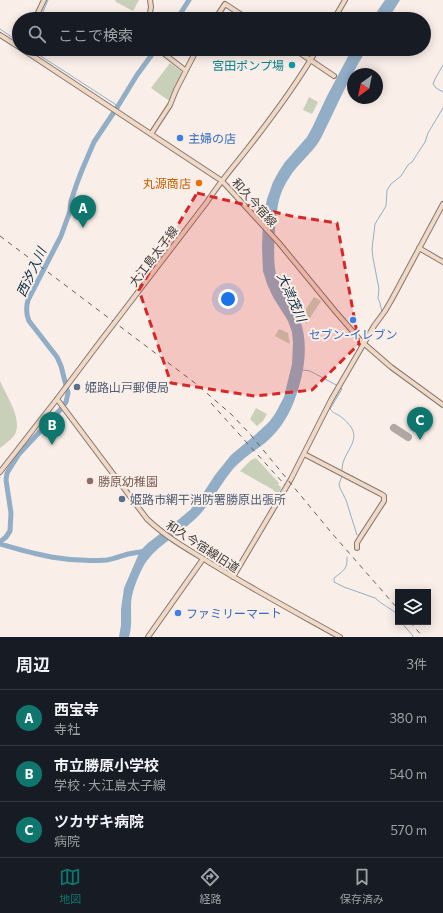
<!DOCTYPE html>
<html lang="ja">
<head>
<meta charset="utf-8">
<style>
	body { margin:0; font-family:Commissioner,"Noto Sans JP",sans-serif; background:#20242c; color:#f1f3f6 }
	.controls { position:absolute; right:12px; bottom:12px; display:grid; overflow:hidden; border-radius:0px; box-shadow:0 2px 10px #0003 }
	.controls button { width:36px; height:36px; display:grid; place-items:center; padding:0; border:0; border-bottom:1px solid #363941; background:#171b24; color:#f1f3f6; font:20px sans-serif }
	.compass { position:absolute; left:347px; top:68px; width:36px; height:36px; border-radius:50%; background:#171b24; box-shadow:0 2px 10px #0003; rotate:213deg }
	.you { position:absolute; left:228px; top:299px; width:14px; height:14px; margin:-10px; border:3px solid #fff; border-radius:50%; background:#1a73e8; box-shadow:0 0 0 6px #1a73e833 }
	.badge { display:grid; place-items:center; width:26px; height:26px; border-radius:50%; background:#0f766e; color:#fff; font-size:13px; font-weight:700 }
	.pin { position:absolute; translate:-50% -33px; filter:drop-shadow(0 1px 2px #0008) }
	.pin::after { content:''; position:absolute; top:21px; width:14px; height:12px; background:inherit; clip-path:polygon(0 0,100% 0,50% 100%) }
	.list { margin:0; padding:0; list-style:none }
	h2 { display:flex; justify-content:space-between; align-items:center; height:52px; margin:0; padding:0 16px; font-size:17px }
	h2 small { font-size:13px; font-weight:400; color:#9ea1a6 }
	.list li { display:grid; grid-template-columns:26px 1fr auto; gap:12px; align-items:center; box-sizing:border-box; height:56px; padding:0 16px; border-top:1px solid #363941 }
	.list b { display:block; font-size:15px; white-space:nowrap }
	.list p { margin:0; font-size:13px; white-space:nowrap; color:#9ea1a6 }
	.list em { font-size:13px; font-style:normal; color:#9ea1a6 }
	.icon { flex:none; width:22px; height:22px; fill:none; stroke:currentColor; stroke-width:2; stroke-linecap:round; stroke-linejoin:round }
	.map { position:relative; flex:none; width:443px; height:637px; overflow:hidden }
	.search { position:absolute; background:#171b24; box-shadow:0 2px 10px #0003; left:12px; right:12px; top:12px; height:44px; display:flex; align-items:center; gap:10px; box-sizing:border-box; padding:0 14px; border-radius:22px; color:#9ea1a6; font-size:15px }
	.sheet { height:220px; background:#171b24 }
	nav { display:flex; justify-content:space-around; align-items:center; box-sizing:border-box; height:56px; border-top:1px solid #363941; background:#171b24; font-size:11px; color:#9ea1a6 }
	nav a { display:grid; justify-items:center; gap:2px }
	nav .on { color:#0f766e }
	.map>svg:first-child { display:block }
	.green { fill:#c9d0b9 }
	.water { fill:#92aec6 }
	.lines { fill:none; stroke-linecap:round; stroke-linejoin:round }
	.stream { stroke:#92aec6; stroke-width:1 }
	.river { stroke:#92aec6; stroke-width:5 }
	.taxiway { stroke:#b0a6a2; stroke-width:8 }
	.secondary-casing { stroke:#827873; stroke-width:6 }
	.secondary { stroke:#f1d9c5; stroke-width:4 }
	.rail { stroke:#655f5c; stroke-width:1; stroke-dasharray:5 5; stroke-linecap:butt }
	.secondary-bridge-casing { stroke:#827873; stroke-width:6; stroke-linecap:butt }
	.secondary-bridge { stroke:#f1d9c5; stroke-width:4 }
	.marked { fill:#d62828; fill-opacity:0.2; stroke:#d62828; stroke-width:3; stroke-dasharray:8 5; stroke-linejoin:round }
	.culture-dot { fill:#0f9aa8; stroke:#faeee8; stroke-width:1.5 }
	.shop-dot { fill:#3f7fe0; stroke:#faeee8; stroke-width:1.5 }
	.food-dot { fill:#e8710a; stroke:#faeee8; stroke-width:1.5 }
	.service-dot { fill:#5c6f8a; stroke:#faeee8; stroke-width:1.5 }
	.education-dot { fill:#8d6e63; stroke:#faeee8; stroke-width:1.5 }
	.labels { text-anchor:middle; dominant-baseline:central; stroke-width:4; stroke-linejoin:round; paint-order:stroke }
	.culture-label { font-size:12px; fill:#0d838f; stroke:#faeee8; text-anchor:end }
	.shop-label { font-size:12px; fill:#366cbe; stroke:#faeee8; text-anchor:start }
	.food-label { font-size:12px; fill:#c56008; stroke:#faeee8; text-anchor:end }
	.street-label { font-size:12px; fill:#3d3936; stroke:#faeee8 }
	.service-label { font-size:12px; fill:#4e5e75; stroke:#faeee8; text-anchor:start }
	.education-label { font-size:12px; fill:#785e54; stroke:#faeee8; text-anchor:start }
	.water-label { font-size:13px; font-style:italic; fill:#092c45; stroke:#faeee8 }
</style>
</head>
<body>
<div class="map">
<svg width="443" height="637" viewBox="0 0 443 637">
	<rect width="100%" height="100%" fill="#faeee8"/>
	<!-- green -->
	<path class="green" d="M 115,0 L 139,0 L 133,11 L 116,2 Z
		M 170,63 L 181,71 L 182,74 L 173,90 L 170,99 L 168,100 L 151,88 Z
		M 309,97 L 318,102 L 312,114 L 303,110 Z
		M 314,297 L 321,301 L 306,324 L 302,315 Z
		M 279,329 L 288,333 L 290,344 L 275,336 Z
		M 0,381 C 6,395 21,416 16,432 C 14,438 5,444 0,448 Z
		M 256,408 L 267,414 L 263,421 L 257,426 L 250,419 Z
		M 256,458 L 279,483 L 278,485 L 281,487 L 281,489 L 278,494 L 272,489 L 240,471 L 251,460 Z"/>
	<!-- water -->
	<path class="water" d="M 385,0 L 400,0 L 388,19 L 372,19 Z
		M 352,49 L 367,49 C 349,77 336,108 321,138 C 313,153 298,163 289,178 C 285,184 281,192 279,200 C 275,217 273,251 275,268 C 276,282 287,296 294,308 C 296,312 298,316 300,320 C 310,347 303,379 293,404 C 287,419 277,433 265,443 C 254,451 242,459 233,469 C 219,486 210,506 193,521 C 178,535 153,548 143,567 C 137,579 131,593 131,606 C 131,617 132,627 129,637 L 119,637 L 121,625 L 121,609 L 124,588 L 140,551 L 148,543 L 178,520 L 190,510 L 198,501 L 215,475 L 231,455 L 255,435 L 269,422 L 275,414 L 284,397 L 292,364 L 293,343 L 292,332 L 288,321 L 273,297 L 267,284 L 263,271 L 262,248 L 263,220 L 267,199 L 273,182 L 279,171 L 285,162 L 307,137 L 312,128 L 327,96 Z"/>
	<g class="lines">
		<!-- stream -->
		<path class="stream" d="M 40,19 L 48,0
			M 0,29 L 19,42
			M 30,49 L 118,106
			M 443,65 L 435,79 L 433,84 L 436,88 L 443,92
			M 382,312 L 380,303 L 378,298 L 379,289 L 373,258 L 372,249 L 375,224 L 386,206 L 387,190 L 391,184 L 401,176 L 408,165 L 412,162 L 425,142 L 428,133 L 443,108
			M 303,370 L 310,371 L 338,386
			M 340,388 L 342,389 L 330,409 C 334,414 335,413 340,416 C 344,419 349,424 351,427 C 359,439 348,449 344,460 C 342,464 342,468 342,472
			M 342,476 L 339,484 L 340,488 L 346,500 L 357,535
			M 347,557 C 348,569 343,571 334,578 L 334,582 L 344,587 L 375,598 C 382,605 391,608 398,615
			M 401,622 L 413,636 L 413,637"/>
		<!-- river -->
		<path class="river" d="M 177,19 L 189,0
			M 0,542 L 6,537 L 10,531 L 11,513 L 6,480 L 7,473 L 19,454 L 60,410 L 66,402 L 68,393 L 61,366 L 57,357 L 29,321 C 26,314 26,307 28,300 L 61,236 L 70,211 L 71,201 L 77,183 L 82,170 L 94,142 L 118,106 L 137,75 L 156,49
			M 0,544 C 37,555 68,563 107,560 C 114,559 121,556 128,554 C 134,553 140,552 146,551"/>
		<!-- taxiway -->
		<path class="taxiway" d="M 394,428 L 408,437"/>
		<!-- secondary casing -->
		<g class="secondary-casing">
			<path id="secondary" d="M 35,19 L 44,0
				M 149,19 L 151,7 L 150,0
				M 215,19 L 225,4 L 248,19
				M 334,19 L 345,0
				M 0,35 L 19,47
				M 22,49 L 222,181 L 279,243 L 335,311 L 361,341 L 391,367 L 443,405
				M 158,49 L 185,70
				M 294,49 L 334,76
				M 151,134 L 170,105 L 176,90 L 197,49
				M 419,248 L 443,262
				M 138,292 L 207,202 C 219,183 234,166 248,148 C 273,116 297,84 317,49
				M 57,399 L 147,519 C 167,538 189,550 212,564 C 254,590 297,613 340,637
				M 304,454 L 381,494 L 384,496 L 384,501 L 360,538 L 357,543 L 357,548
				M 0,472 L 57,399 L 96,347
				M 233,577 L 291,479 L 331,400 L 374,326 L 385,311 L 392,299 L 443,204
				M 148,637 L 203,559"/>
		</g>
		<!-- secondary -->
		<use href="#secondary" class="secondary"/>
		<!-- rail -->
		<path class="rail" d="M 0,236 L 195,383 L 231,414 L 250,434 L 330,531 L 398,609
			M 211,403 L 285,485
			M 410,622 L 423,637"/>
		<!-- secondary-bridge casing -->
		<g class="secondary-bridge-casing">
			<path id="secondary-bridge" d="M 96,347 L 138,292"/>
		</g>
		<!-- secondary-bridge -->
		<use href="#secondary-bridge" class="secondary-bridge"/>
	</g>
	<!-- marked area -->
	<path class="marked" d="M 197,193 L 291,216 L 337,223 L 359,344 L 312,390 L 255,396 L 171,383 L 139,290 Z"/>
	<!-- markers -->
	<circle class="culture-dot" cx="292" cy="65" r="4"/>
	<g class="shop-dot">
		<circle cx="180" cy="138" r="4"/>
		<circle cx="353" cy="320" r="4"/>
		<circle cx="178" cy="613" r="4"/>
	</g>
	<circle class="food-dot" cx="199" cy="183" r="4"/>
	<g class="service-dot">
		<circle cx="77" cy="387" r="4"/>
		<circle cx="122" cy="499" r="4"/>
	</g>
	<circle class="education-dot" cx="90" cy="481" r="4"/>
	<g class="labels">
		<!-- culture labels -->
		<g class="culture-label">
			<text x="284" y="65">宮田ポンプ場</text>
		</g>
		<!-- shop labels -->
		<g class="shop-label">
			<text x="188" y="138">主婦の店</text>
			<text x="353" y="334" text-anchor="middle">セブン-イレブン</text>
			<text x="186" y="613">ファミリーマート</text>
		</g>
		<!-- food labels -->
		<g class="food-label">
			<text x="191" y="183">丸源商店</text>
		</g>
		<!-- street labels -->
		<g class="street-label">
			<text transform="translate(255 202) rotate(48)">和久今宿線</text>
			<text transform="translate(153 256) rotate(-53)">大江島太子線</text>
			<text transform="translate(203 546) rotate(33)">和久今宿線旧道</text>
		</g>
		<!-- service labels -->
		<g class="service-label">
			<text x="85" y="387">姫路山戸郵便局</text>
			<text x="130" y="499">姫路市網干消防署勝原出張所</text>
		</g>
		<!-- education labels -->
		<g class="education-label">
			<text x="98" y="481">勝原幼稚園</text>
		</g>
		<!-- water labels -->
		<g class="water-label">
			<text transform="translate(31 272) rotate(-65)">西汐入川</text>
			<text transform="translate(292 297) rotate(66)">大津茂川</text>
		</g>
	</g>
</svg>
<div class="controls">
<button><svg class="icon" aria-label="layers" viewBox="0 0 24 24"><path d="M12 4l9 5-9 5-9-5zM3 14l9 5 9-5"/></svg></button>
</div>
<svg class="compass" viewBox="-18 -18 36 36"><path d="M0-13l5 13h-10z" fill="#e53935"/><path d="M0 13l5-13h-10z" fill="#9ea1a6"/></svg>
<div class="you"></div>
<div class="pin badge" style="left:83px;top:228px">A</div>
<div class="pin badge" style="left:52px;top:445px">B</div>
<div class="pin badge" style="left:420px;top:440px">C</div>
<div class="search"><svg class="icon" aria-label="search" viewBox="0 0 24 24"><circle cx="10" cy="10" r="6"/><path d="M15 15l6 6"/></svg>ここで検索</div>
</div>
<section class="sheet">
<h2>周辺<small>3件</small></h2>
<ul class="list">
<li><span class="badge">A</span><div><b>西宝寺</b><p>寺社</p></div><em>380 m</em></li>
<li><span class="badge">B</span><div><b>市立勝原小学校</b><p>学校 · 大江島太子線</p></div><em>540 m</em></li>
<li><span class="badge">C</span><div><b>ツカザキ病院</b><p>病院</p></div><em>570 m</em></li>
</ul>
</section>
<nav>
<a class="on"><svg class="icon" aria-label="map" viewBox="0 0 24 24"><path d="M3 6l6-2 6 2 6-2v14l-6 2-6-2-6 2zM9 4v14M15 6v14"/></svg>地図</a>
<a><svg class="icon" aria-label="directions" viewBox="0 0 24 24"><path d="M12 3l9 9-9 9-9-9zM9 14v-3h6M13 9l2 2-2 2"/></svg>経路</a>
<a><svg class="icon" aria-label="saved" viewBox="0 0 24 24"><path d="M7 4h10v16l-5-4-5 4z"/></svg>保存済み</a>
</nav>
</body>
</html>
